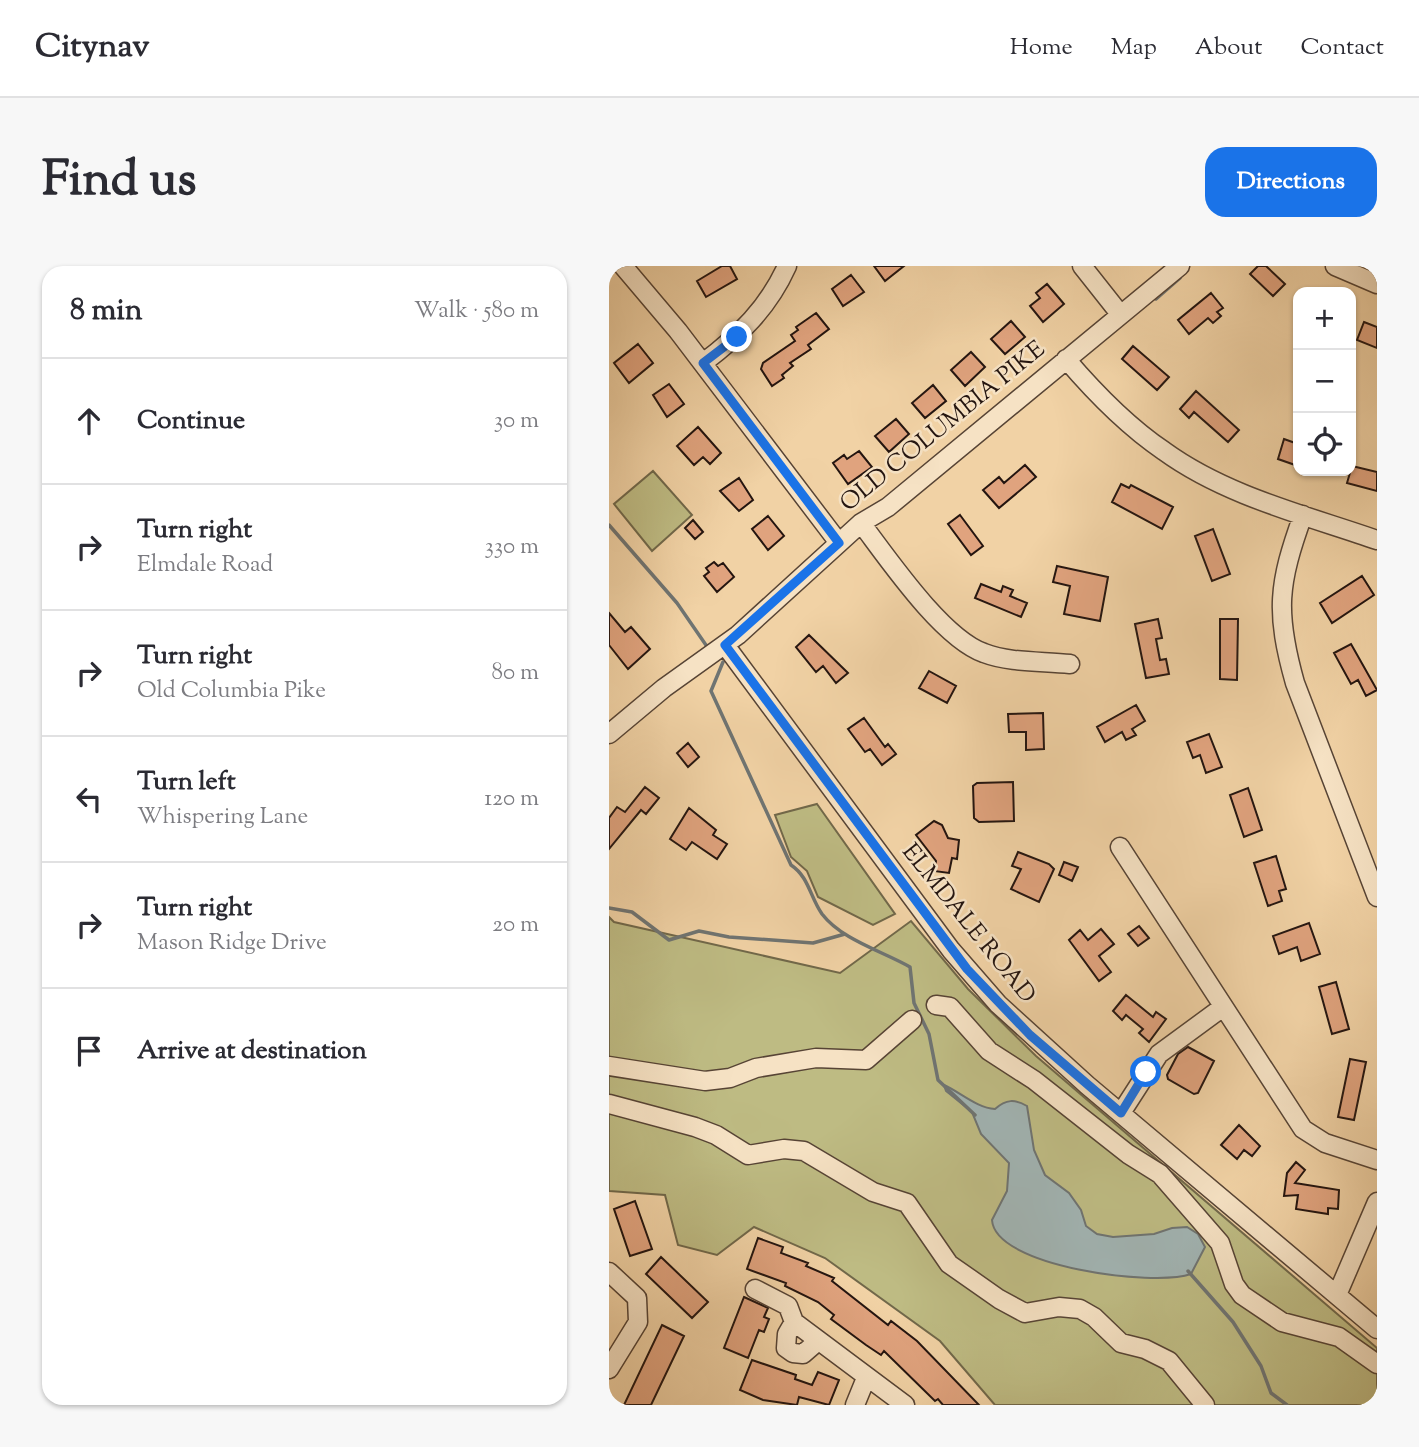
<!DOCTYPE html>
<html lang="en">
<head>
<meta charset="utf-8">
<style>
	body { margin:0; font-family:"Sorts Mill Goudy",serif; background:#f7f7f7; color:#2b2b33 }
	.controls { position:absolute; right:21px; top:21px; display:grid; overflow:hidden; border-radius:14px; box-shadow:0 2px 5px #0004 }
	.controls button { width:63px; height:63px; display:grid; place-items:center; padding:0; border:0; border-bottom:2px solid #e1e1e2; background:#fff; color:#2b2b33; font:35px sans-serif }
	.stop { position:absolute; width:21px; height:21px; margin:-16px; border:5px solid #1a73e8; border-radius:50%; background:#fff }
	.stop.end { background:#1a73e8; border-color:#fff; box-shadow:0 2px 7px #0008 }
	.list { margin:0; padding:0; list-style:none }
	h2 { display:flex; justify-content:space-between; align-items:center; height:91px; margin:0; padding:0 28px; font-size:30px }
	h2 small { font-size:23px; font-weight:400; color:#7c7c81 }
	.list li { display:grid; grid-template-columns:46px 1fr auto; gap:21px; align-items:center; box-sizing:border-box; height:126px; padding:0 28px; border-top:2px solid #e1e1e2 }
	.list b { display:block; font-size:26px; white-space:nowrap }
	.list p { margin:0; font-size:23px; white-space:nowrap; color:#7c7c81 }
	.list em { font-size:23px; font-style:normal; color:#7c7c81 }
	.icon { flex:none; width:38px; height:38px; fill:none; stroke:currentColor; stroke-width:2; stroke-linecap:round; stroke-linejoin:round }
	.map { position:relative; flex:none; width:768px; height:1139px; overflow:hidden; border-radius:21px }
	header { display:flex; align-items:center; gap:42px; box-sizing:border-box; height:98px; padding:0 35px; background:#fff; border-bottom:2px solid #e1e1e2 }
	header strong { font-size:33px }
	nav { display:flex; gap:38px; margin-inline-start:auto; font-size:24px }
	.intro { display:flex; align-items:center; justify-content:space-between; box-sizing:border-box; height:168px; padding:0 42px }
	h1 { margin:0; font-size:49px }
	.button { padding:18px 32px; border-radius:21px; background:#1a73e8; color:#fff; font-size:24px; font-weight:700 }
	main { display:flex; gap:42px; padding:0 42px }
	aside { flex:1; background:#fff; border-radius:21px; box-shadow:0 2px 5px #0004 }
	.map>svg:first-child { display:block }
	.green { fill:#bebb83; stroke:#71684a; stroke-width:2 }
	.water { fill:#a1b4b3; stroke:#6f7472; stroke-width:2 }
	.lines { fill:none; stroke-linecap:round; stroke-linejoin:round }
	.stream { stroke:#6f7472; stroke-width:3.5 }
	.building { fill:#e0a37e; stroke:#241510; stroke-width:2 }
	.minor-casing { stroke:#574435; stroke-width:21 }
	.minor { stroke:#f6e2c4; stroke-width:18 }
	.route { stroke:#1a73e8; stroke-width:9 }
	.labels { text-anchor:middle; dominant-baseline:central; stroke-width:5; stroke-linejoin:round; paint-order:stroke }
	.street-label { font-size:24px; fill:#241510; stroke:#f6e2c4 }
</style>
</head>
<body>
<header>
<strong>Citynav</strong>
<nav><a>Home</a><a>Map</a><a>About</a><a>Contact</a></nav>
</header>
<div class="intro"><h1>Find us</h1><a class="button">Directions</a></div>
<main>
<aside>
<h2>8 min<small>Walk · 580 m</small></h2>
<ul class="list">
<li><svg class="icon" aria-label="ahead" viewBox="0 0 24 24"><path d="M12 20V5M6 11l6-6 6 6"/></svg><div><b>Continue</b></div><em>30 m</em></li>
<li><svg class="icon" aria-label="right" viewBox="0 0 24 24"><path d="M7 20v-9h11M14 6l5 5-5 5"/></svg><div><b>Turn right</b><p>Elmdale Road</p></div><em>330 m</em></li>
<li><svg class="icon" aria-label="right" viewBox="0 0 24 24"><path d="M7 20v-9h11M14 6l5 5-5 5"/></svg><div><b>Turn right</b><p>Old Columbia Pike</p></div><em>80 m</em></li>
<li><svg class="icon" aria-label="left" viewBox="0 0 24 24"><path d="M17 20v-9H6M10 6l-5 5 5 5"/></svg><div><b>Turn left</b><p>Whispering Lane</p></div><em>120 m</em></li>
<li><svg class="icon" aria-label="right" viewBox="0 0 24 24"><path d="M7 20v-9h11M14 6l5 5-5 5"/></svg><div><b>Turn right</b><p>Mason Ridge Drive</p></div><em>20 m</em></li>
<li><svg class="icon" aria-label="arrive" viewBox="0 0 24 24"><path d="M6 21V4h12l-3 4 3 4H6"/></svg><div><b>Arrive at destination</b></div></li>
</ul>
</aside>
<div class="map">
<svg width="768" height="1139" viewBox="0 0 768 1139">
	<rect width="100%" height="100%" fill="#f1d2a5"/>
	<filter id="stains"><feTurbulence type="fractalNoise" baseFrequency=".00286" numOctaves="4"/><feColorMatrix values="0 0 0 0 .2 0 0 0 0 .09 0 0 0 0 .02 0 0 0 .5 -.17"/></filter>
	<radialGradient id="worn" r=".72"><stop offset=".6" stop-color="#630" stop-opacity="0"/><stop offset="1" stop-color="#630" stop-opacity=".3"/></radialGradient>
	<!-- green -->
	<path class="green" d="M 44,205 L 83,249 L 43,285 L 5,238 Z
		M 208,538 L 286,648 L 264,659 L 209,631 L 198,605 L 182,591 L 166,549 Z
		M 0,651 L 5,656 L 231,707 L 302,655 L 359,723 L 427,790 L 768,1082 L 768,1139 L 386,1139 L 331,1075 L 216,992 L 145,961 L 108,989 L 69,979 L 56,929 L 0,925 Z"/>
	<!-- water -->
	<path class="water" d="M 335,819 C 351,826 368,842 386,843 C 397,833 406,833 418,840 L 425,884 L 436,909 L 460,927 L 472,944 L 477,960 L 488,968 L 504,971 L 545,968 L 563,962 L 578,961 L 589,968 L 596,981 L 582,1008 C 545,1021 386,1001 383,954 L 398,925 L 400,897 L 372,868 L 363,846 L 337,825 Z"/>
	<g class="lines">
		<!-- stream -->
		<path class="stream" d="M 547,33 L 571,12
			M 0,259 L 68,337 L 99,382
			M 114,396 L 102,425 L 182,599 C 200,611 201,631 213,648 C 233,674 273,685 301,701 L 305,737 L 320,768 L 329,814 L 366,849
			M 0,642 L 23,646 L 60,674 L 90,665 L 120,671 L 204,677 L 236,668
			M 579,1005 L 624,1056 L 652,1100 L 662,1127 L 678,1139"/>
	</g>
	<!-- building -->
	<path class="building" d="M 113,0 L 121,0 L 128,13 L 97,31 L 88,15 Z
		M 265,0 L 295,0 L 276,15 Z
		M 649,0 L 657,0 L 676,18 L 664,30 L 641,8 Z
		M 242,9 L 255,26 L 234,40 L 223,23 Z
		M 438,18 L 455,38 L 434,56 L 421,40 L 431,32 L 427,27 Z
		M 602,27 L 614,42 L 608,46 L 612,50 L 604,57 L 599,52 L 580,68 L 569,54 Z
		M 207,47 L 220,63 L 199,79 L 202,83 L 181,97 L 184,100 L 173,109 L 175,112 L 163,120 L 152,103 L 154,97 L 186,75 L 182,69 L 189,64 L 187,61 Z
		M 402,55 L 416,71 L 396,88 L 382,73 Z
		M 755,56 L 768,61 L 768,82 L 748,74 Z
		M 29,78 L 44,97 L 20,117 L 5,97 Z
		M 524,80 L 560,111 L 548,124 L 513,93 Z
		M 362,86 L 376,101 L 356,120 L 342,104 Z
		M 60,118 L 75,138 L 58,151 L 44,129 Z
		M 324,119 L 337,135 L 316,152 L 303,137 Z
		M 587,125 L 630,164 L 619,176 L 585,146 L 580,152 L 571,143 Z
		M 287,153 L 300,168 L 280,186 L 266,170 Z
		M 89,161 L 112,187 L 101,198 L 94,191 L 85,199 L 68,180 Z
		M 675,173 L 689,178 L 689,200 L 669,193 Z
		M 250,185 L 263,201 L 239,218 L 224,197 L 235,189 L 238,193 Z
		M 416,199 L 427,211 L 390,242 L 374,224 L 390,211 L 395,217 Z
		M 743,200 L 768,206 L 768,225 L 738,217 Z
		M 130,212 L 144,234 L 130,245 L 111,225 Z
		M 512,218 L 520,222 L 522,219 L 564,241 L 553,263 L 503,236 Z
		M 351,249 L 374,280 L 362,289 L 339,258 Z
		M 159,250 L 175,270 L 159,284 L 143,263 Z
		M 84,254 L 94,266 L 86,273 L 76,262 Z
		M 604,263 L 621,308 L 603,315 L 586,270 Z
		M 105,296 L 109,300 L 114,297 L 125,311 L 108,326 L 95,310 L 100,306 L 97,302 Z
		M 448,300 L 499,311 L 491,355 L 455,348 L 461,320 L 444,316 Z
		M 753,310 L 765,329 L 723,357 L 711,337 Z
		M 372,318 L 392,326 L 394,320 L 404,324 L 401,330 L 418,337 L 412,351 L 366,332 Z
		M 0,347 L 16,366 L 22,361 L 41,383 L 19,403 L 0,379 Z
		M 549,353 L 553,372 L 547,373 L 551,394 L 557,393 L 560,408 L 537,412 L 526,358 Z
		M 611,353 L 629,353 L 628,414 L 611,413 Z
		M 200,369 L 239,407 L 227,417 L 214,400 L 207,406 L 187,381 Z
		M 742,378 L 768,424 L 757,430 L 749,414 L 742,418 L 725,387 Z
		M 320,405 L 347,420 L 338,437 L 310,422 Z
		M 527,439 L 536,455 L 523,463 L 527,469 L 517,474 L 513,466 L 496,476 L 488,461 Z
		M 434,447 L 435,483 L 417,484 L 417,466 L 400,466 L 399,448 Z
		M 255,452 L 276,481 L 279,478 L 287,488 L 273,499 L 261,483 L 256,486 L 239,463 Z
		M 600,468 L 613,501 L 597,507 L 591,489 L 584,492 L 578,476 Z
		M 79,477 L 90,491 L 79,501 L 68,487 Z
		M 404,516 L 405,555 L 370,556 L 365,552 L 364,520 L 368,517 Z
		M 36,521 L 50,532 L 37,548 L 32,544 L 0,583 L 0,552 L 8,541 L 16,546 Z
		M 639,522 L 653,564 L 635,571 L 621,529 Z
		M 80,542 L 107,564 L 104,569 L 118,578 L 108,593 L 83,576 L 77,584 L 61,573 Z
		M 325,555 L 333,559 L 339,572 L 350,574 L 348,593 L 343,592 L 340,607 L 325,605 L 327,595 L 307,569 Z
		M 409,586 L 440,598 L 445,603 L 430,636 L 402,623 L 412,603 L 403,600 Z
		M 667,590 L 677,623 L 670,625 L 673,635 L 659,640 L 645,597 Z
		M 455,596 L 469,601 L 463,615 L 450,609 Z
		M 700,657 L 711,688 L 692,695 L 688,681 L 670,688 L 664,670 Z
		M 530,660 L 540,672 L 529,680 L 519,668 Z
		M 492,663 L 505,678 L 490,690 L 502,706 L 490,715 L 460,674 L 471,664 L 479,674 Z
		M 727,716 L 740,763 L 723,768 L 710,721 Z
		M 517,729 L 544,751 L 547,746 L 557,753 L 540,776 L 530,767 L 534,763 L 517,749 L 513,754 L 504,745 Z
		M 579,781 L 605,795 L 589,827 L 585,828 L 559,813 L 558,809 L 569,788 Z
		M 741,793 L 757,796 L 745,854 L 729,851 Z
		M 630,859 L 651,880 L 643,890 L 635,884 L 628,893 L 612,879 Z
		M 687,896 L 696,904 L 686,917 L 730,924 L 729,943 L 719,942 L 719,948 L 687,943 L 689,929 L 675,930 L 678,907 Z
		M 26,935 L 43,983 L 21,990 L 5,943 Z
		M 149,972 L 174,981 L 172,987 L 199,997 L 197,1000 L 225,1012 L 223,1015 L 279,1059 L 282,1055 L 308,1075 L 370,1139 L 334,1139 L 329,1133 L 326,1135 L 275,1085 L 272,1089 L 257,1079 L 222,1053 L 225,1049 L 209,1036 L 176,1020 L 177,1017 L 138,1003 Z
		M 52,991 L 99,1036 L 83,1052 L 37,1008 Z
		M 135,1031 L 159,1042 L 155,1051 L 160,1053 L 155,1066 L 150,1064 L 139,1092 L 115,1082 Z
		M 53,1059 L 75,1070 L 42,1139 L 15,1139 Z
		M 143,1094 L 187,1109 L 186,1113 L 203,1119 L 209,1106 L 230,1114 L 220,1139 L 190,1131 L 188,1139 L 154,1134 L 131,1124 Z"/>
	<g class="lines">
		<!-- minor casing -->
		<g class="minor-casing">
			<path id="minor" d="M 14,0 L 69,65 L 230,277
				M 473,0 L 511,48
				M 726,0 L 768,18
				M 457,93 C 486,127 518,160 555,185 C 617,230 696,249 768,274
				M 94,97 C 131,69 159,42 178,0
				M 694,249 C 669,318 666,346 686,417 L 768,631
				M 252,257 C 280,294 333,372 375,387 C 401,397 434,395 461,398
				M 116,379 L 342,684 L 389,738 L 478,819 L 768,1063
				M 0,468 L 55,422 L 129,369 L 252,257 L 279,241 L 571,0
				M 511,581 L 694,863 L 716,877 L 768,894
				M 327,739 L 341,741 L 380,785 L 425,814 L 519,888 L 551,908 L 611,977 L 625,1018 L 633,1029 L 673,1056 L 730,1071 L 768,1098
				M 0,800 L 96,815 L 121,812 L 147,802 L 207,792 L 257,794 L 303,754
				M 0,838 L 86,861 L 107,869 L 139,889 L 175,883 L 195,885 L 264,926 L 298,937 L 340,998 L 390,1033 L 416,1047 L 450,1041 L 471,1043 L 485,1051 L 512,1077 L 536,1083 L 560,1095 L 596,1139
				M 512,847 L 550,788 L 614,741
				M 0,1006 L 28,1032 L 29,1056 L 0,1103
				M 146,1023 L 179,1040 L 185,1056 L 296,1139
				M 728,1029 L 768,936
				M 185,1056 L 178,1068 L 177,1082 L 184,1087 L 194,1088 L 209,1075
				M 246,1139 L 257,1112"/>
		</g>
		<!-- minor -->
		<use href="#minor" class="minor"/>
	</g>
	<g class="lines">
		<!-- route -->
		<path class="route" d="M 128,71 L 94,97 L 230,277 L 116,379 L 358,703 L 421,769 L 512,847 L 537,806"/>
	</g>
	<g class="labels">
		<!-- street labels -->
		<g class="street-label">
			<text transform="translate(334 161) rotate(-39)">OLD COLUMBIA PIKE</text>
			<text transform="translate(359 658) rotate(51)">ELMDALE ROAD</text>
		</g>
	</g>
	<rect width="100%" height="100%" filter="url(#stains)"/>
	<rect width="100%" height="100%" fill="url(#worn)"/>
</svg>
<div class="controls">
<button>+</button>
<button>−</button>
<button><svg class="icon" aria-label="locate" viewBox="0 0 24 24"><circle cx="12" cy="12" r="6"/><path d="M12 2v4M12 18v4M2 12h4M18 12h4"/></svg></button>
</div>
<div class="stop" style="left:537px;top:806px"></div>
<div class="stop end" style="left:128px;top:71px"></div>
</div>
</main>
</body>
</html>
